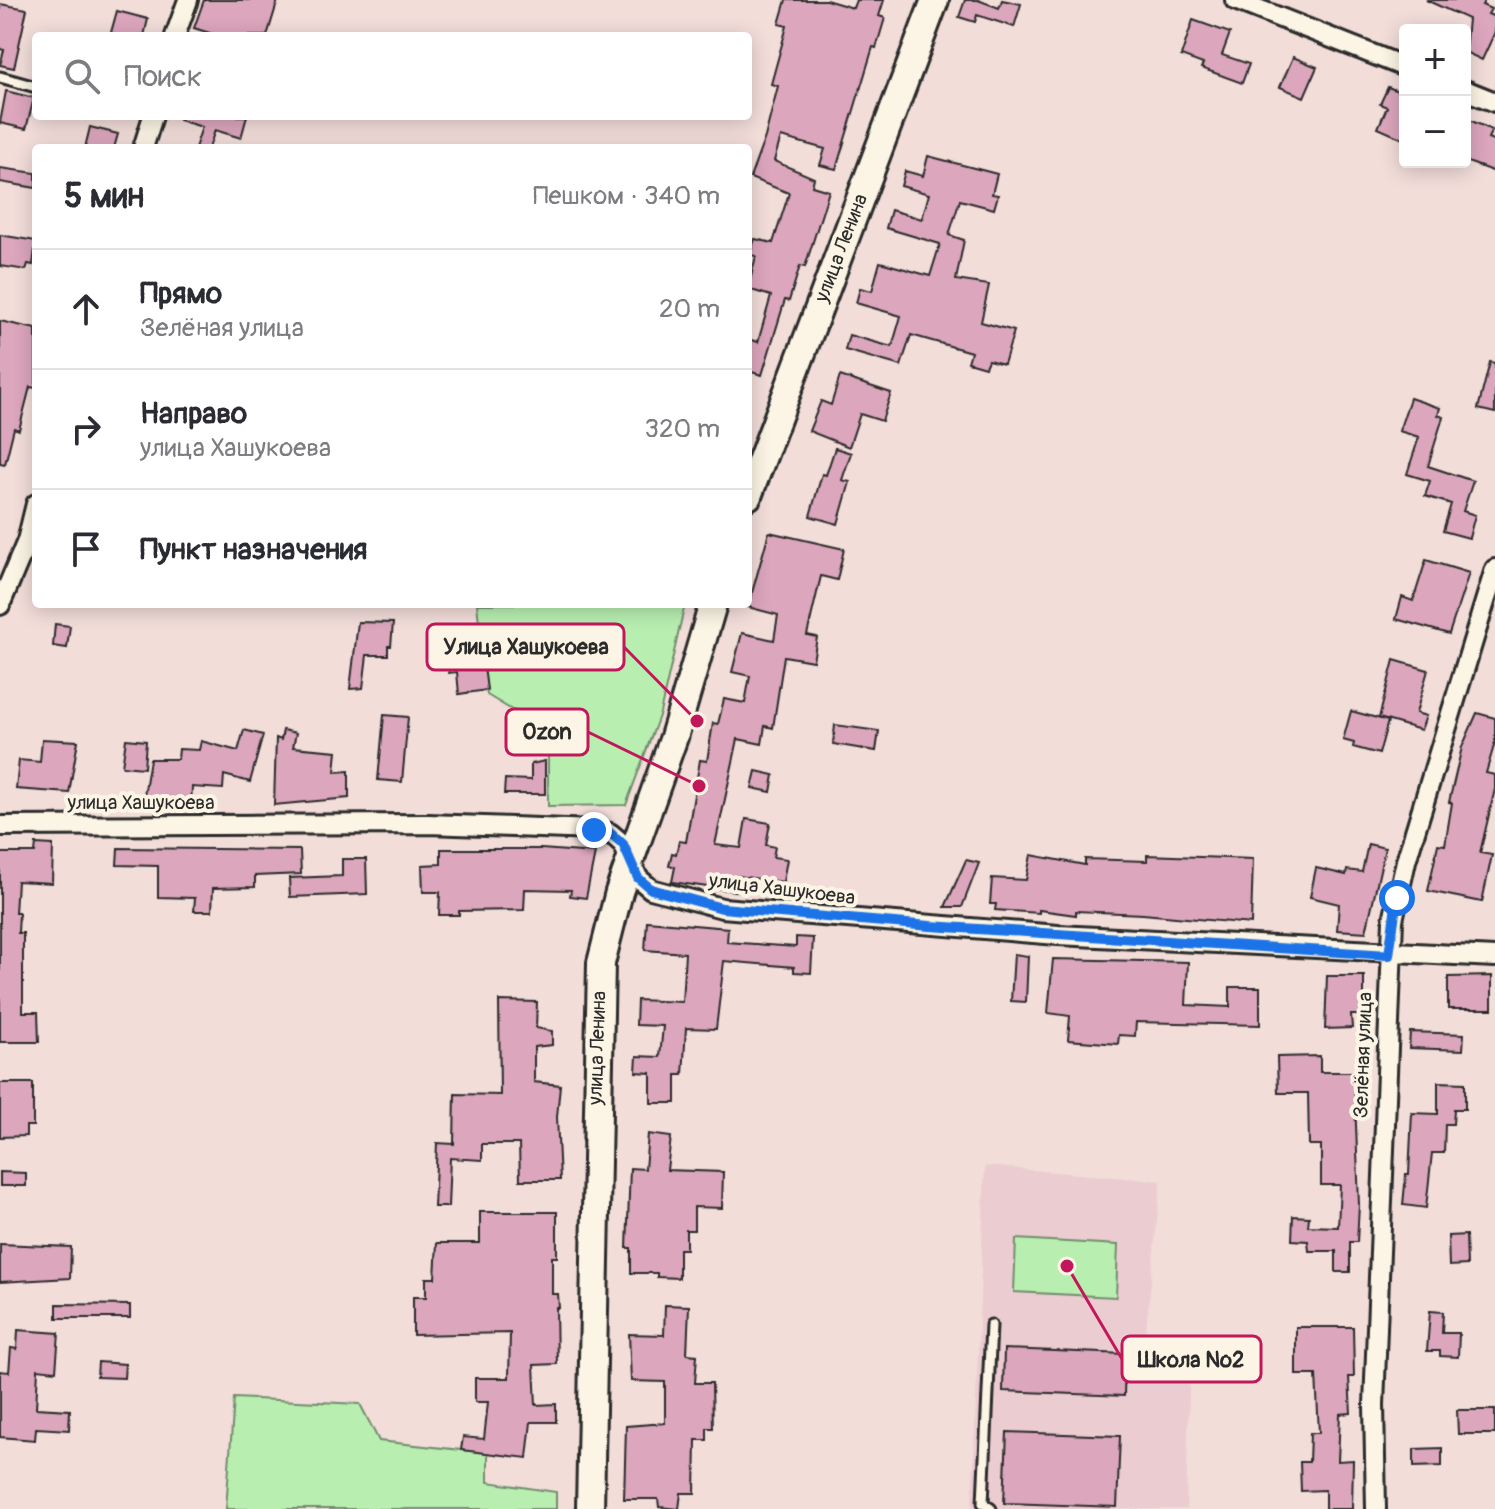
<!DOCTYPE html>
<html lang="ru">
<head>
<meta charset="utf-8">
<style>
	body { margin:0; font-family:Pangolin,sans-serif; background:#f7f7f7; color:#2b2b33 }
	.controls { position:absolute; right:24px; top:24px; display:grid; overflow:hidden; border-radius:8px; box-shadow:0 4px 20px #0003 }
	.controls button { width:72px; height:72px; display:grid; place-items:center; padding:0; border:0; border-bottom:2px solid #e1e1e2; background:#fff; color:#2b2b33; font:40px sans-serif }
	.stop { position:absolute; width:24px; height:24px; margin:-18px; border:6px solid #1a73e8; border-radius:50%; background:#fff }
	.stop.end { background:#1a73e8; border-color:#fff; box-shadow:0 2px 8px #0008 }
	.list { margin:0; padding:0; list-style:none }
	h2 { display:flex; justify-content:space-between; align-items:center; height:104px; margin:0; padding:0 32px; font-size:34px }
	h2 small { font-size:26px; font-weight:400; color:#7c7c81 }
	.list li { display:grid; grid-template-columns:52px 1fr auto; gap:24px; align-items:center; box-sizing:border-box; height:120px; padding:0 32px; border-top:2px solid #e1e1e2 }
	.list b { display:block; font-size:30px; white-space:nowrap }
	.list p { margin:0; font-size:26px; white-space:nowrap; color:#7c7c81 }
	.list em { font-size:26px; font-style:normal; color:#7c7c81 }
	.icon { flex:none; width:44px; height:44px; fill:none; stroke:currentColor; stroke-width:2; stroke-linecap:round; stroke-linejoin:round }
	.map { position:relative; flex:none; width:1495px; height:1509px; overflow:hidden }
	.search { position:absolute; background:#fff; box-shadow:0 4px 20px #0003; left:32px; top:32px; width:720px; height:88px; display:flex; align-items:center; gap:20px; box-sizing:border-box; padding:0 28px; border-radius:8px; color:#7c7c81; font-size:30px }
	.panel { position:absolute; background:#fff; box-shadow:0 4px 20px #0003; left:32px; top:144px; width:720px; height:464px; border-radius:8px }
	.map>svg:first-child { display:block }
	.built { fill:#ebccd1 }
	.green { fill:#b8efb1; stroke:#728d6e; stroke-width:2 }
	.building { fill:#dca6bd; stroke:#2b2b2b; stroke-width:2 }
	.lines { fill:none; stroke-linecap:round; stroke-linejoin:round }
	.lane-casing { stroke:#2b2b2b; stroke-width:15 }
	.street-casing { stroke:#2b2b2b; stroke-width:24 }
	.secondary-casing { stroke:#2b2b2b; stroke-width:32 }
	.lane { stroke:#fcf5e5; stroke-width:9 }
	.street { stroke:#fcf5e5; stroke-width:18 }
	.secondary { stroke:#fcf5e5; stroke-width:26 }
	.route { stroke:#1a73e8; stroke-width:10 }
	.labels { text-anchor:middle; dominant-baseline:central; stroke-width:8; stroke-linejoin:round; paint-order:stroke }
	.street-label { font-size:20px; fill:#2b2b2b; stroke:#fcf5e5 }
	.leader { fill:none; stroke:#c2185b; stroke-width:3 }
	.callout-dot { fill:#c2185b; stroke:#fcf5e5; stroke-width:3 }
	.callout { fill:#fcf5e5; stroke:#c2185b; stroke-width:3 }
	.callout-label { font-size:22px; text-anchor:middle; font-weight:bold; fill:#2b2b2b }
</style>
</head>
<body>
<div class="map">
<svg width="1495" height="1509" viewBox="0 0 1495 1509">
	<rect width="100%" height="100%" fill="#f2ddd9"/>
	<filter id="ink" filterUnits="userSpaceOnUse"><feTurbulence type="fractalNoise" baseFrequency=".0125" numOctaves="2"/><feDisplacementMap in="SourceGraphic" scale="16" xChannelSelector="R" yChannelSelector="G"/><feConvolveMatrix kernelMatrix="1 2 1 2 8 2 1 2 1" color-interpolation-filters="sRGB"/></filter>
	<g filter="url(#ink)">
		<!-- built -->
		<path class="built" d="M 985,1166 L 1161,1181 L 1144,1350 L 1190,1353 L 1186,1509 L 972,1509 Z"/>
		<!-- green -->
		<path class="green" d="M 477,604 L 685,604 L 660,713 L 626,805 L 548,806 L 548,720 L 512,710 L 487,695 Z
			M 1016,1239 L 1118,1245 L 1116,1297 L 1014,1292 Z
			M 234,1398 L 360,1404 L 379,1441 L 488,1453 L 488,1482 L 556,1492 L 556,1509 L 226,1509 Z"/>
		<!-- building -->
		<path class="building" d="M 204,0 L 278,0 L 267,36 L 219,36 L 194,28 Z
			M 786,0 L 826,0 L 853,8 L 856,0 L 884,0 L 879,16 L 885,18 L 876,48 L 873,47 L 836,169 L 820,165 L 825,149 L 781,137 L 774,161 L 814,178 L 812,186 L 829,191 L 805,267 L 800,266 L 789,301 L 785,300 L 762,375 L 748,371 L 748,339 L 758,342 L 771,296 L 748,289 L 756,256 L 750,255 L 755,239 L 773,243 L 789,193 L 750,178 L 765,137 L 778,86 L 771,84 L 787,26 L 779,24 Z
			M 965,0 L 978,0 L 999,8 L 1002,0 L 1021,4 L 1014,27 L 977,15 L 975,22 L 959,17 Z
			M 1426,0 L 1485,0 L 1482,5 L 1491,9 L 1488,14 L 1495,17 L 1495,32 L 1482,60 L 1465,52 L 1468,19 Z
			M 0,4 L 27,9 L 14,68 L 0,65 L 4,50 L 0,49 Z
			M 117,11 L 148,19 L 144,36 L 110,36 Z
			M 1193,20 L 1230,33 L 1222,55 L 1249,64 L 1242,83 L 1201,68 L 1203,64 L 1181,56 Z
			M 1293,57 L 1317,67 L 1304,97 L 1280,87 Z
			M 1388,87 L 1405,94 L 1405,140 L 1378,128 L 1387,107 L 1380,104 Z
			M 6,91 L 34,98 L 26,129 L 0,123 Z
			M 179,116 L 247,116 L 241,138 L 215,130 L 209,148 L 195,148 L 202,127 L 179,120 Z
			M 1465,118 L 1492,130 L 1488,138 L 1495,141 L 1495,172 L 1465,161 Z
			M 90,127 L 118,134 L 114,148 L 85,148 Z
			M 928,156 L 997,174 L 992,194 L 998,195 L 994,209 L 960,200 L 949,235 L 964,240 L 956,280 L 989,285 L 981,322 L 1014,331 L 1004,364 L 988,360 L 985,367 L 968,362 L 971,352 L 911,335 L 901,366 L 845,350 L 849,335 L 892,347 L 901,316 L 856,303 L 860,288 L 872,291 L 880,262 L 930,276 L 940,244 L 886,228 L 891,210 L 922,219 L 929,194 L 901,186 L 905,171 L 923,176 Z
			M 0,168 L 36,173 L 36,188 L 0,182 Z
			M 0,235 L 36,241 L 33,265 L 28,264 L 26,270 L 0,266 Z
			M 0,321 L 36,329 L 36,388 L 30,387 L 19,430 L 14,428 L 5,464 L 0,463 Z
			M 1490,362 L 1495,363 L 1495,413 L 1478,409 Z
			M 840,376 L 891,393 L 882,421 L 860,414 L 849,447 L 809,431 L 821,401 L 831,405 Z
			M 1410,398 L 1440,408 L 1438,415 L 1443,417 L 1428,466 L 1473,481 L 1463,511 L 1475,515 L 1469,538 L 1443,531 L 1451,504 L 1425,496 L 1430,481 L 1407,474 L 1419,437 L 1399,431 Z
			M 835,448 L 851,453 L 842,480 L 850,482 L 838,524 L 810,516 L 822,474 L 826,475 Z
			M 769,532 L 844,549 L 837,580 L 821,576 L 807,635 L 817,637 L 813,661 L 784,656 L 773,728 L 765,726 L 762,744 L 738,739 L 715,845 L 741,848 L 746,819 L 770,823 L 766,845 L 775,847 L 773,857 L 787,859 L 783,882 L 738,876 L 736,891 L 672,882 L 675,867 L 669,866 L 672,853 L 676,854 L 679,841 L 686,842 L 700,760 L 707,761 L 713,723 L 718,724 L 724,699 L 745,703 L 750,676 L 732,672 L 742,633 L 774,640 L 778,615 L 748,607 Z
			M 1426,560 L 1469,573 L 1449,634 L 1396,619 L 1402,597 L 1413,601 Z
			M 358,622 L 393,623 L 391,646 L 388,646 L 388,655 L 367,655 L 363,688 L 350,689 Z
			M 55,624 L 70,626 L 67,648 L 53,646 Z
			M 479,628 L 487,690 L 459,694 L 457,672 L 449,673 L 447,659 L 454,658 L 451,632 Z
			M 1394,660 L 1428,670 L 1416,713 L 1426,716 L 1421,730 L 1379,718 Z
			M 1351,711 L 1388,721 L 1379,754 L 1353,747 L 1354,743 L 1343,740 Z
			M 1477,713 L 1495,718 L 1495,742 L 1486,773 L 1495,775 L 1495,789 L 1480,853 L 1492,855 L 1482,902 L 1428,891 L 1438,844 L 1445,845 L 1452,803 L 1449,802 L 1462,747 Z
			M 384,715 L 408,717 L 402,782 L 378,780 Z
			M 835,725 L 879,731 L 876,751 L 833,744 Z
			M 244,730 L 263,735 L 250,782 L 224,775 L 223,789 L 192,787 L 191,803 L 143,802 L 150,759 L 178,759 L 179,749 L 199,750 L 201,741 L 238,751 Z
			M 283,730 L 296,733 L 293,747 L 337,751 L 335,772 L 349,771 L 349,798 L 274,805 L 276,738 L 281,740 Z
			M 42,739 L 78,741 L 69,793 L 16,789 L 19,760 L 40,762 Z
			M 126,739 L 146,741 L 144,768 L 122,766 Z
			M 545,761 L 545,794 L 504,794 L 505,779 L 531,780 L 531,764 Z
			M 756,771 L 774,775 L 771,792 L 752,788 Z
			M 36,844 L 53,845 L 52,883 L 17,881 L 15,913 L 19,913 L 18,933 L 23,933 L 23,1012 L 38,1012 L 39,1042 L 0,1042 L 0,853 L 35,853 Z
			M 1368,844 L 1385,848 L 1366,932 L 1337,930 L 1339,904 L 1310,897 L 1316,868 L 1346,875 L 1347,870 L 1362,872 Z
			M 118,848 L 300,850 L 301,874 L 255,876 L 255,887 L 213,888 L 212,911 L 194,911 L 195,898 L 158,897 L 158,866 L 117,865 Z
			M 441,849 L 541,849 L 595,853 L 586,898 L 570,896 L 571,890 L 525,889 L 524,910 L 459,911 L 459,915 L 439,915 L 440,892 L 423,892 L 422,865 L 441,864 Z
			M 1031,855 L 1085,865 L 1085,859 L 1147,861 L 1147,855 L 1253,859 L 1251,924 L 1143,914 L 1076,911 L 1076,915 L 1039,910 L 1039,913 L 995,910 L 996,904 L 990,904 L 992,878 L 1026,880 Z
			M 342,859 L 366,859 L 367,894 L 290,897 L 289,878 L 342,876 Z
			M 966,860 L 979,863 L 962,907 L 945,907 Z
			M 647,921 L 728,928 L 727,942 L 796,947 L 796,937 L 813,938 L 811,973 L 794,972 L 794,967 L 724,961 L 716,1029 L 686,1028 L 683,1075 L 676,1075 L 676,1103 L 651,1103 L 651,1073 L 636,1072 L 637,1056 L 660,1057 L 663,1026 L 636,1025 L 637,1000 L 682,1002 L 685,953 L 645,950 Z
			M 1014,954 L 1028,956 L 1026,1002 L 1011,1001 Z
			M 1053,959 L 1188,962 L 1186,1005 L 1230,1007 L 1230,987 L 1260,987 L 1260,1025 L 1136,1022 L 1135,1036 L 1119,1035 L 1118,1044 L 1068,1040 L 1070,1016 L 1048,1013 Z
			M 1327,976 L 1364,976 L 1364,1015 L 1351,1015 L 1352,1028 L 1325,1029 Z
			M 1492,976 L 1492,1009 L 1448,1009 L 1448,977 Z
			M 499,1001 L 537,1002 L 536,1028 L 552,1031 L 552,1045 L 534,1047 L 534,1082 L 560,1085 L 557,1117 L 560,1180 L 520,1180 L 519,1144 L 482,1144 L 482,1160 L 450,1158 L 448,1207 L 434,1207 L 437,1143 L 454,1144 L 455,1094 L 500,1095 Z
			M 1410,1032 L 1464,1034 L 1463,1050 L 1409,1048 Z
			M 1320,1056 L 1320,1072 L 1354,1072 L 1359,1205 L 1357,1242 L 1350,1242 L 1350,1272 L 1336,1272 L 1336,1251 L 1309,1251 L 1308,1241 L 1292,1240 L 1293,1216 L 1309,1217 L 1308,1226 L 1338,1227 L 1340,1185 L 1321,1185 L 1321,1145 L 1309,1145 L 1308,1093 L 1278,1093 L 1277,1057 Z
			M 1438,1082 L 1465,1083 L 1465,1109 L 1454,1109 L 1453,1124 L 1445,1124 L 1444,1153 L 1432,1153 L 1426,1208 L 1403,1205 L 1406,1174 L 1409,1174 L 1412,1113 L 1438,1114 Z
			M 0,1083 L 33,1083 L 33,1126 L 26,1126 L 26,1136 L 0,1137 Z
			M 648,1134 L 671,1137 L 667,1170 L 723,1172 L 722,1208 L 694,1207 L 694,1230 L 686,1230 L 686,1249 L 679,1249 L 679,1278 L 657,1277 L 657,1273 L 631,1273 L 631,1248 L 627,1248 L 630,1168 L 645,1169 Z
			M 0,1172 L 26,1173 L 26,1186 L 0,1186 Z
			M 480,1212 L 557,1212 L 557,1257 L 552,1257 L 552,1294 L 558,1294 L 559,1308 L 556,1308 L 557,1364 L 534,1365 L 536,1405 L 556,1404 L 556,1422 L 531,1422 L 527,1458 L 461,1450 L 463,1437 L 484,1439 L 488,1402 L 475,1402 L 475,1378 L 509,1378 L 510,1333 L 413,1335 L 413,1297 L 426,1297 L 426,1278 L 435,1278 L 437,1243 L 480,1243 Z
			M 1466,1235 L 1467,1265 L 1449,1266 L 1448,1236 Z
			M 0,1244 L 71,1247 L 70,1278 L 0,1282 Z
			M 57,1304 L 130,1305 L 130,1318 L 57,1318 Z
			M 665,1305 L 689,1306 L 687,1354 L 697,1355 L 695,1383 L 712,1383 L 713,1428 L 707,1428 L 707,1440 L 696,1440 L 695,1493 L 681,1493 L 679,1509 L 659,1507 L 658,1499 L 624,1499 L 626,1426 L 665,1423 L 665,1382 L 631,1381 L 629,1334 L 664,1335 Z
			M 1430,1311 L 1443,1312 L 1442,1333 L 1459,1333 L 1458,1357 L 1440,1356 L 1440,1351 L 1427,1351 Z
			M 1296,1327 L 1353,1327 L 1354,1377 L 1349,1377 L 1351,1413 L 1340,1414 L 1338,1461 L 1353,1460 L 1352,1509 L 1325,1509 L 1325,1490 L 1301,1491 L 1300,1462 L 1309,1462 L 1310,1433 L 1319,1433 L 1316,1375 L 1296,1375 Z
			M 18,1330 L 59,1333 L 56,1371 L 38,1369 L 36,1408 L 70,1410 L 69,1430 L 36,1428 L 35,1440 L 0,1437 L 0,1371 L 9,1372 L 11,1348 L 17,1349 Z
			M 1004,1349 L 1125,1354 L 1124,1396 L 1003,1391 Z
			M 98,1362 L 125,1364 L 124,1378 L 97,1377 Z
			M 1457,1410 L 1495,1410 L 1495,1434 L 1458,1434 Z
			M 1007,1432 L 1120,1436 L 1117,1507 L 1004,1503 Z
			M 1442,1448 L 1442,1466 L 1414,1467 L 1414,1449 Z"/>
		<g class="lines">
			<!-- lane casing -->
			<g class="lane-casing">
				<path id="lane" d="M 0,77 L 36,87
					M 991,1325 L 983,1503 L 991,1509"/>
			</g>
			<!-- street casing -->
			<g class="street-casing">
				<path id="street" d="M 1235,0 L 1405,67
					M 175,36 L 188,0
					M 1465,90 L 1495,102
					M 143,148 L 153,116
					M 0,605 L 27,541 L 36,504
					M 0,826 L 428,824 L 594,830 L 610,833 L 623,844 L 638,878 L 651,889 L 722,908 L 1058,935 L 1495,957
					M 1376,1509 L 1374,1405 L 1393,920 L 1406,861 L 1495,569"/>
			</g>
			<!-- secondary casing -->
			<g class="secondary-casing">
				<path id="secondary" d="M 748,496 L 935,0
					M 590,1509 L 601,963 L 619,892 L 674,737 L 713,604"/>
			</g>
			<!-- lane -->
			<use href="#lane" class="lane"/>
			<!-- street -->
			<use href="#street" class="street"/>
			<!-- secondary -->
			<use href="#secondary" class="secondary"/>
		</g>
	</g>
	<g class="lines" filter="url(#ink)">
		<!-- route -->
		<path class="route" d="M 594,830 L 610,833 L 623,844 L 638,878 L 651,889 L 722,908 L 930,926 L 1389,955 L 1397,898"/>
	</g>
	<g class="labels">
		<!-- street labels -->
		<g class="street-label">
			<text transform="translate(841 248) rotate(-69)">улица Ленина</text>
			<text x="141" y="802">улица Хашукоева</text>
			<text transform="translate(782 889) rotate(7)">улица Хашукоева</text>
			<text transform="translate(597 1048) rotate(-88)">улица Ленина</text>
			<text transform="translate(1363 1055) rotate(-88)">Зелёная улица</text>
		</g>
	</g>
	<!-- callouts -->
	<path class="leader" d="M697 721L624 647M699 786L588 732M1067 1266L1122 1359"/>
	<g class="callout-dot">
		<circle cx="697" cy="721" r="8"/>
		<circle cx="699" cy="786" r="8"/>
		<circle cx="1067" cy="1266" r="8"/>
	</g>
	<g class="callout">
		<rect x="427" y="624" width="197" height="46" rx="8"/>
		<rect x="506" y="709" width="82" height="46" rx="8"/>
		<rect x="1122" y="1336" width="139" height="46" rx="8"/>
	</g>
	<g class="callout-label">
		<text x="526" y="654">Улица Хашукоева</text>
		<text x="547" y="739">Ozon</text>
		<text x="1191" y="1367">Школа №2</text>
	</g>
</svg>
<div class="controls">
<button>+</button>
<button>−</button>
</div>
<div class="stop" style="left:1397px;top:898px"></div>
<div class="stop end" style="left:594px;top:830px"></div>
<div class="search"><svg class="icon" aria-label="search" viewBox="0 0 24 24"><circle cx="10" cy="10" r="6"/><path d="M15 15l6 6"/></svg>Поиск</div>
<section class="panel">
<h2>5 мин<small>Пешком · 340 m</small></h2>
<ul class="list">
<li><svg class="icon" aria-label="ahead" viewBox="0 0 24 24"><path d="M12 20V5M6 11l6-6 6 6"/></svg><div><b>Прямо</b><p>Зелёная улица</p></div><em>20 m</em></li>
<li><svg class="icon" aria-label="right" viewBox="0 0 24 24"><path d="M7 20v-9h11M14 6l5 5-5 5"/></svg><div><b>Направо</b><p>улица Хашукоева</p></div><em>320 m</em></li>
<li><svg class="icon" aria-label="arrive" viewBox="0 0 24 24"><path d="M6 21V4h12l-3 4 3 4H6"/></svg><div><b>Пункт назначения</b></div></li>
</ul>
</section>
</div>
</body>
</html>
